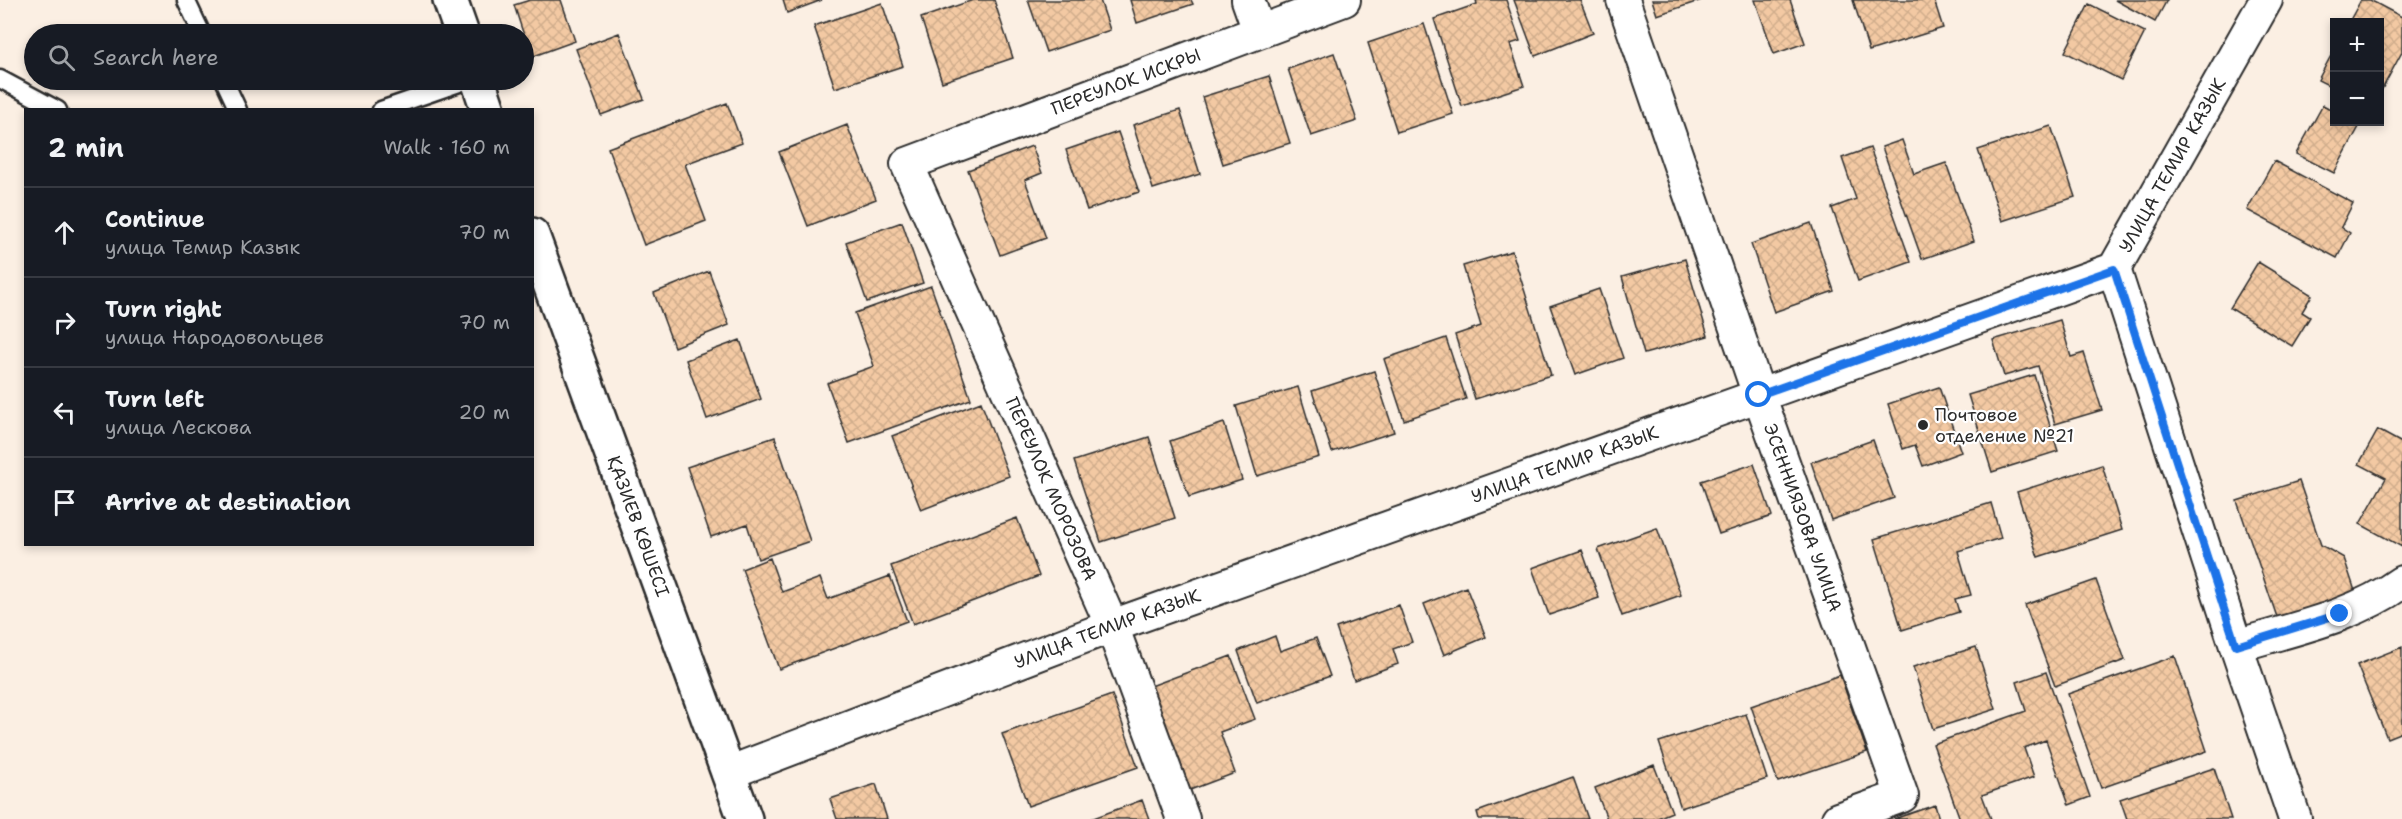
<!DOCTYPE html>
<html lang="en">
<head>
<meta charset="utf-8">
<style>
	body { margin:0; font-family:"Shantell Sans",sans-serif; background:#20242c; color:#f1f3f6 }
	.controls { position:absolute; right:18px; top:18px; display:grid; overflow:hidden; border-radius:0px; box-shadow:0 3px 9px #0003 }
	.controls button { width:54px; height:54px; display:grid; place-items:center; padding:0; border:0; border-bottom:2px solid #363941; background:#171b24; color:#f1f3f6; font:30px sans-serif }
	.stop { position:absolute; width:18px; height:18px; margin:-14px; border:4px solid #1a73e8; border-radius:50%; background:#fff }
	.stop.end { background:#1a73e8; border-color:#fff; box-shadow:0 2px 6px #0008 }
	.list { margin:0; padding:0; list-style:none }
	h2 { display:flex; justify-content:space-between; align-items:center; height:78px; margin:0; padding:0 24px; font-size:26px }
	h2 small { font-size:20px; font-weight:400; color:#9ea1a6 }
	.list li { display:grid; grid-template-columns:39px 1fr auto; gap:18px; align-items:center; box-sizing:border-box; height:90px; padding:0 24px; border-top:2px solid #363941 }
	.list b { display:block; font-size:22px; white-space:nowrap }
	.list p { margin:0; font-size:20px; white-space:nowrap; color:#9ea1a6 }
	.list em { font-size:20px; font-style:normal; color:#9ea1a6 }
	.icon { flex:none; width:33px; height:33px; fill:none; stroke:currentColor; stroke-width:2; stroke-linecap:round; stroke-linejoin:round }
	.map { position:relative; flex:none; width:2402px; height:819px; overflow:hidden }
	.search { position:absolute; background:#171b24; box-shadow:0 3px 9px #0003; left:24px; top:24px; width:510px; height:66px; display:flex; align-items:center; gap:15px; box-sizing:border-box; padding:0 21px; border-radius:33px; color:#9ea1a6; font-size:22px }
	.panel { position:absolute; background:#171b24; box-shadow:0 3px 9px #0003; left:24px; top:108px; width:510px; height:438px; border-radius:0px }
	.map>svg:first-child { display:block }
	.building { fill:url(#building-cross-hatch); stroke:#2b2b2b; stroke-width:1.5 }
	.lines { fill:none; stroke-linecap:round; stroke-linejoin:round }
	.lane-casing { stroke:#2b2b2b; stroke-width:21 }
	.street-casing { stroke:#2b2b2b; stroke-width:36 }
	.secondary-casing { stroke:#2b2b2b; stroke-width:38 }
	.lane { stroke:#fff; stroke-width:16 }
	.street { stroke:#fff; stroke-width:32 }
	.secondary { stroke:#fff; stroke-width:33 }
	.route { stroke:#1a73e8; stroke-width:8 }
	.poi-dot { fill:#2b2b2b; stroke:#fff; stroke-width:2 }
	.labels { text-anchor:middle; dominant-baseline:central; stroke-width:4.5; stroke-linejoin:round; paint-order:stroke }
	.street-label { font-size:18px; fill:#2b2b2b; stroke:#fff }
	.poi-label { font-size:18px; fill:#2b2b2b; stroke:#fff; text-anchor:start }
</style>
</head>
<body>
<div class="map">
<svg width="2402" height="819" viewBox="0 0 2402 819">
	<defs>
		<pattern id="building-cross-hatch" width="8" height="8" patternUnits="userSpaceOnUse" patternTransform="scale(1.5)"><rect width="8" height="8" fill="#f3c9a3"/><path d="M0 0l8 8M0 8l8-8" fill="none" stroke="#d0ad8c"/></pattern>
	</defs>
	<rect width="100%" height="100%" fill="#fbefe3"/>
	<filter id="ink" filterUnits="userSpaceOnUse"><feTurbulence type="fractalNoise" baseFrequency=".0167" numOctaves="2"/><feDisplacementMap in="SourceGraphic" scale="12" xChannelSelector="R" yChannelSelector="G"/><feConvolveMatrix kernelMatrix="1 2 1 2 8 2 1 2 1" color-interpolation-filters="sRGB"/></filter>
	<g filter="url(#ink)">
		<!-- building -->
		<path class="building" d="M 530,0 L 561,0 L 575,41 L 531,57 L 514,5 Z
			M 783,0 L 822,0 L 787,13 Z
			M 973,0 L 994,0 L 1013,58 L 942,82 L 921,18 Z
			M 1028,0 L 1100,0 L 1110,30 L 1046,52 Z
			M 1130,0 L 1191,0 L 1193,4 L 1137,23 Z
			M 1476,0 L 1506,0 L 1520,41 L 1510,44 L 1524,86 L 1462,106 L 1434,19 L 1477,4 Z
			M 1514,0 L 1580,0 L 1593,33 L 1535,56 Z
			M 1652,0 L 1702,0 L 1657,15 Z
			M 1755,0 L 1790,0 L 1805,43 L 1774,54 Z
			M 1853,0 L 1934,0 L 1943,28 L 1869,51 Z
			M 2115,0 L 2167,0 L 2155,22 Z
			M 2361,0 L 2370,0 L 2402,17 L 2402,52 L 2380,93 L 2380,22 L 2349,22 Z
			M 882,3 L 903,66 L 835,88 L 814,26 Z
			M 2089,4 L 2145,32 L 2121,80 L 2065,52 Z
			M 1424,24 L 1453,114 L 1397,132 L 1368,43 Z
			M 619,33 L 644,99 L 601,115 L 576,49 Z
			M 2334,50 L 2334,88 L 2318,80 Z
			M 1334,53 L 1357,121 L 1311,136 L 1288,69 Z
			M 1269,76 L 1290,143 L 1223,164 L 1202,97 Z
			M 727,103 L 742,143 L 685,164 L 706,221 L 644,245 L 608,148 Z
			M 2323,105 L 2334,111 L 2334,122 L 2354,122 L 2360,125 L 2334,173 L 2296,154 Z
			M 1180,110 L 1200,174 L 1153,189 L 1133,125 Z
			M 847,125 L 876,199 L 808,226 L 779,152 Z
			M 2051,126 L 2075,197 L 2002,221 L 1978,150 Z
			M 1118,132 L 1139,192 L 1087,210 L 1066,150 Z
			M 1902,140 L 1914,174 L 1946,163 L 1974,241 L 1922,259 L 1882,147 Z
			M 1032,146 L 1042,173 L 1025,180 L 1046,238 L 1000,255 L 968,170 Z
			M 1870,148 L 1911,262 L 1858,281 L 1832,208 L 1856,199 L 1842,158 Z
			M 2274,161 L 2353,203 L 2341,227 L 2350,233 L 2337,258 L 2247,210 Z
			M 902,222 L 923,283 L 867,302 L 846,242 Z
			M 1811,223 L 1834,291 L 1774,312 L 1751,244 Z
			M 1512,251 L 1551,375 L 1475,399 L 1455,335 L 1481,326 L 1463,266 Z
			M 1685,259 L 1708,336 L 1644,354 L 1622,277 Z
			M 2258,262 L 2312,295 L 2302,312 L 2310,317 L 2292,346 L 2230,308 Z
			M 709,271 L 729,325 L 674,347 L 654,293 Z
			M 931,286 L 971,399 L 849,443 L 827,383 L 874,366 L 855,313 Z
			M 1599,289 L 1623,358 L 1575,375 L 1550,306 Z
			M 2060,320 L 2071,357 L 2084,353 L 2102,410 L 2055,424 L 2038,366 L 2004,376 L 1993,340 Z
			M 1446,338 L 1466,399 L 1404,420 L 1384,359 Z
			M 740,340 L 761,399 L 707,419 L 686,360 Z
			M 1374,371 L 1394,432 L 1332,452 L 1312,391 Z
			M 2034,375 L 2058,451 L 1992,472 L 1968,395 Z
			M 1298,387 L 1319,457 L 1257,476 L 1236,406 Z
			M 1939,387 L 1961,452 L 1923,466 L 1915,445 L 1903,449 L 1888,404 Z
			M 981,402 L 1009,476 L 921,510 L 892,436 Z
			M 1224,423 L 1242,480 L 1189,497 L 1170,441 Z
			M 2378,430 L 2402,443 L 2402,547 L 2360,524 L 2386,478 L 2359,464 Z
			M 775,437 L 810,541 L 758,559 L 747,524 L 711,537 L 687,467 Z
			M 1149,437 L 1175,518 L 1101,542 L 1074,461 Z
			M 1873,440 L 1894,498 L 1831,520 L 1811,462 Z
			M 1754,464 L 1772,516 L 1719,534 L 1701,481 Z
			M 2102,465 L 2122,530 L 2038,557 L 2017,492 Z
			M 2299,481 L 2321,545 L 2344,558 L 2356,594 L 2278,620 L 2237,501 Z
			M 1991,503 L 2001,538 L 1958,551 L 1971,595 L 1955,599 L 1959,612 L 1902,630 L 1874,539 Z
			M 1017,518 L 1039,576 L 913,624 L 891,566 Z
			M 1657,528 L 1681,595 L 1622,616 L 1598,549 Z
			M 1582,550 L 1599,598 L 1549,615 L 1532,568 Z
			M 770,558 L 782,592 L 820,578 L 828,599 L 890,576 L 907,621 L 779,669 L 742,569 Z
			M 2096,580 L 2125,660 L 2055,686 L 2025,605 Z
			M 1466,587 L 1486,637 L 1444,655 L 1424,604 Z
			M 1399,605 L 1412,642 L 1393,649 L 1398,664 L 1354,680 L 1336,628 Z
			M 1275,636 L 1280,651 L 1316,638 L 1330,676 L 1257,703 L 1238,651 Z
			M 1976,647 L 1996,709 L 1933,729 L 1913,667 Z
			M 2402,647 L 2402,732 L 2387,738 L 2357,665 Z
			M 1231,656 L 1255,719 L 1220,732 L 1235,773 L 1190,790 L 1151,686 Z
			M 2175,656 L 2207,751 L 2101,788 L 2068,694 Z
			M 2046,672 L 2090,797 L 2069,805 L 2046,740 L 2024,748 L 2034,777 L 1982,795 L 1991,819 L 1960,819 L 1933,744 L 2026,711 L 2017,682 Z
			M 1840,675 L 1867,752 L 1778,782 L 1751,706 Z
			M 1112,695 L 1138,767 L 1028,806 L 1002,734 Z
			M 1746,714 L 1767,779 L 1681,808 L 1659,742 Z
			M 1654,765 L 1672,812 L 1655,819 L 1607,819 L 1595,788 Z
			M 2214,768 L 2231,819 L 2127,819 L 2120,799 Z
			M 1573,777 L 1588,819 L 1479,819 L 1477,812 Z
			M 876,784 L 887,819 L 837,819 L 830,799 Z
			M 1142,800 L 1149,819 L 1091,819 Z
			M 1935,805 L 1939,819 L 1894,819 Z"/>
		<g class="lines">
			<!-- lane casing -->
			<g class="lane-casing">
				<path id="lane" d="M 186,0 L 202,34
					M 0,79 L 58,110
					M 224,80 L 238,110
					M 381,110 L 468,80"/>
			</g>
			<!-- street casing -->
			<g class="street-casing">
				<g id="street">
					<path d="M 1248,0 L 1259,31"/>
					<path id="s1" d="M 1623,0 L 1759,395 L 1902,796 L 1838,819"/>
					<path d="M 2114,269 L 2236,646 L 2295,819"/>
					<path d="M 2236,646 C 2292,629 2354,617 2402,582"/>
					<path id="s2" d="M 728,773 L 1112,626 L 2114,269 L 2266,0"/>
					<path id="s3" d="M 1183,819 L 1112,626 L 907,164 L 1344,0"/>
				</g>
			</g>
			<!-- secondary casing -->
			<g class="secondary-casing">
				<g id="secondary">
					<path d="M 450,0 L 462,34"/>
					<path d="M 478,80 L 488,110"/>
					<path id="s4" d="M 532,235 L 745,819"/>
				</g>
			</g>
			<!-- lane -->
			<use href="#lane" class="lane"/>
			<!-- street -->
			<use href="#street" class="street"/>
			<!-- secondary -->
			<use href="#secondary" class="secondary"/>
		</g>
	</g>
	<g class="lines" filter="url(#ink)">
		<!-- route -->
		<path class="route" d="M 1759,395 L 2114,269 L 2236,646 L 2340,614"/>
	</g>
	<!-- markers -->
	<circle class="poi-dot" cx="1923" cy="425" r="6"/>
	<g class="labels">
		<!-- street labels -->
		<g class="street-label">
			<text stroke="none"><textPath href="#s3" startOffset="945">ПЕРЕУЛОК ИСКРЫ</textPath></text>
			<text stroke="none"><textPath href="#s2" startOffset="1594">УЛИЦА ТЕМИР КАЗЫК</textPath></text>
			<text stroke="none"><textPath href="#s2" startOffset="892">УЛИЦА ТЕМИР КАЗЫК</textPath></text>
			<text transform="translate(1051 489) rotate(66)">ПЕРЕУЛОК МОРОЗОВА</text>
			<text stroke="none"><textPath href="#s1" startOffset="548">ЭСЕННИЯЗОВА УЛИЦА</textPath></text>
			<text stroke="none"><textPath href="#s4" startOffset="310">ҚАЗИЕВ КӨШЕСІ</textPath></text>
			<text stroke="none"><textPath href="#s2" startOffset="406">УЛИЦА ТЕМИР КАЗЫК</textPath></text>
		</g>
		<!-- poi labels -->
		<g class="poi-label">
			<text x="1935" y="415">Почтовое<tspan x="1935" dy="21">отделение №21</tspan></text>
		</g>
	</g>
</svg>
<div class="controls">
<button>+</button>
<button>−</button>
</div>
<div class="stop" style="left:1759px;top:395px"></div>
<div class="stop end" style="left:2340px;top:614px"></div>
<div class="search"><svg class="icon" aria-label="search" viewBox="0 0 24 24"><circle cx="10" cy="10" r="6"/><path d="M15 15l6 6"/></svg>Search here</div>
<section class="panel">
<h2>2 min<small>Walk · 160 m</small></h2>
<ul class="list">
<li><svg class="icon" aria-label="ahead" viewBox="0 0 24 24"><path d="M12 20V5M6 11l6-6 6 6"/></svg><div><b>Continue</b><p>улица Темир Казык</p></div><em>70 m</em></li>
<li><svg class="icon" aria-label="right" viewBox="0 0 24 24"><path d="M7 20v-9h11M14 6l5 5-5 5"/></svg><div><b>Turn right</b><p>улица Народовольцев</p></div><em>70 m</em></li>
<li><svg class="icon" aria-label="left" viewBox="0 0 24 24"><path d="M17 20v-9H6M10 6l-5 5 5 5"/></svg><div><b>Turn left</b><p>улица Лескова</p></div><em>20 m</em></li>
<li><svg class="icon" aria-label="arrive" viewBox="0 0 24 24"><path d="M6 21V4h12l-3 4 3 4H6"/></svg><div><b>Arrive at destination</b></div></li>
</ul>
</section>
</div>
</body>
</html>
